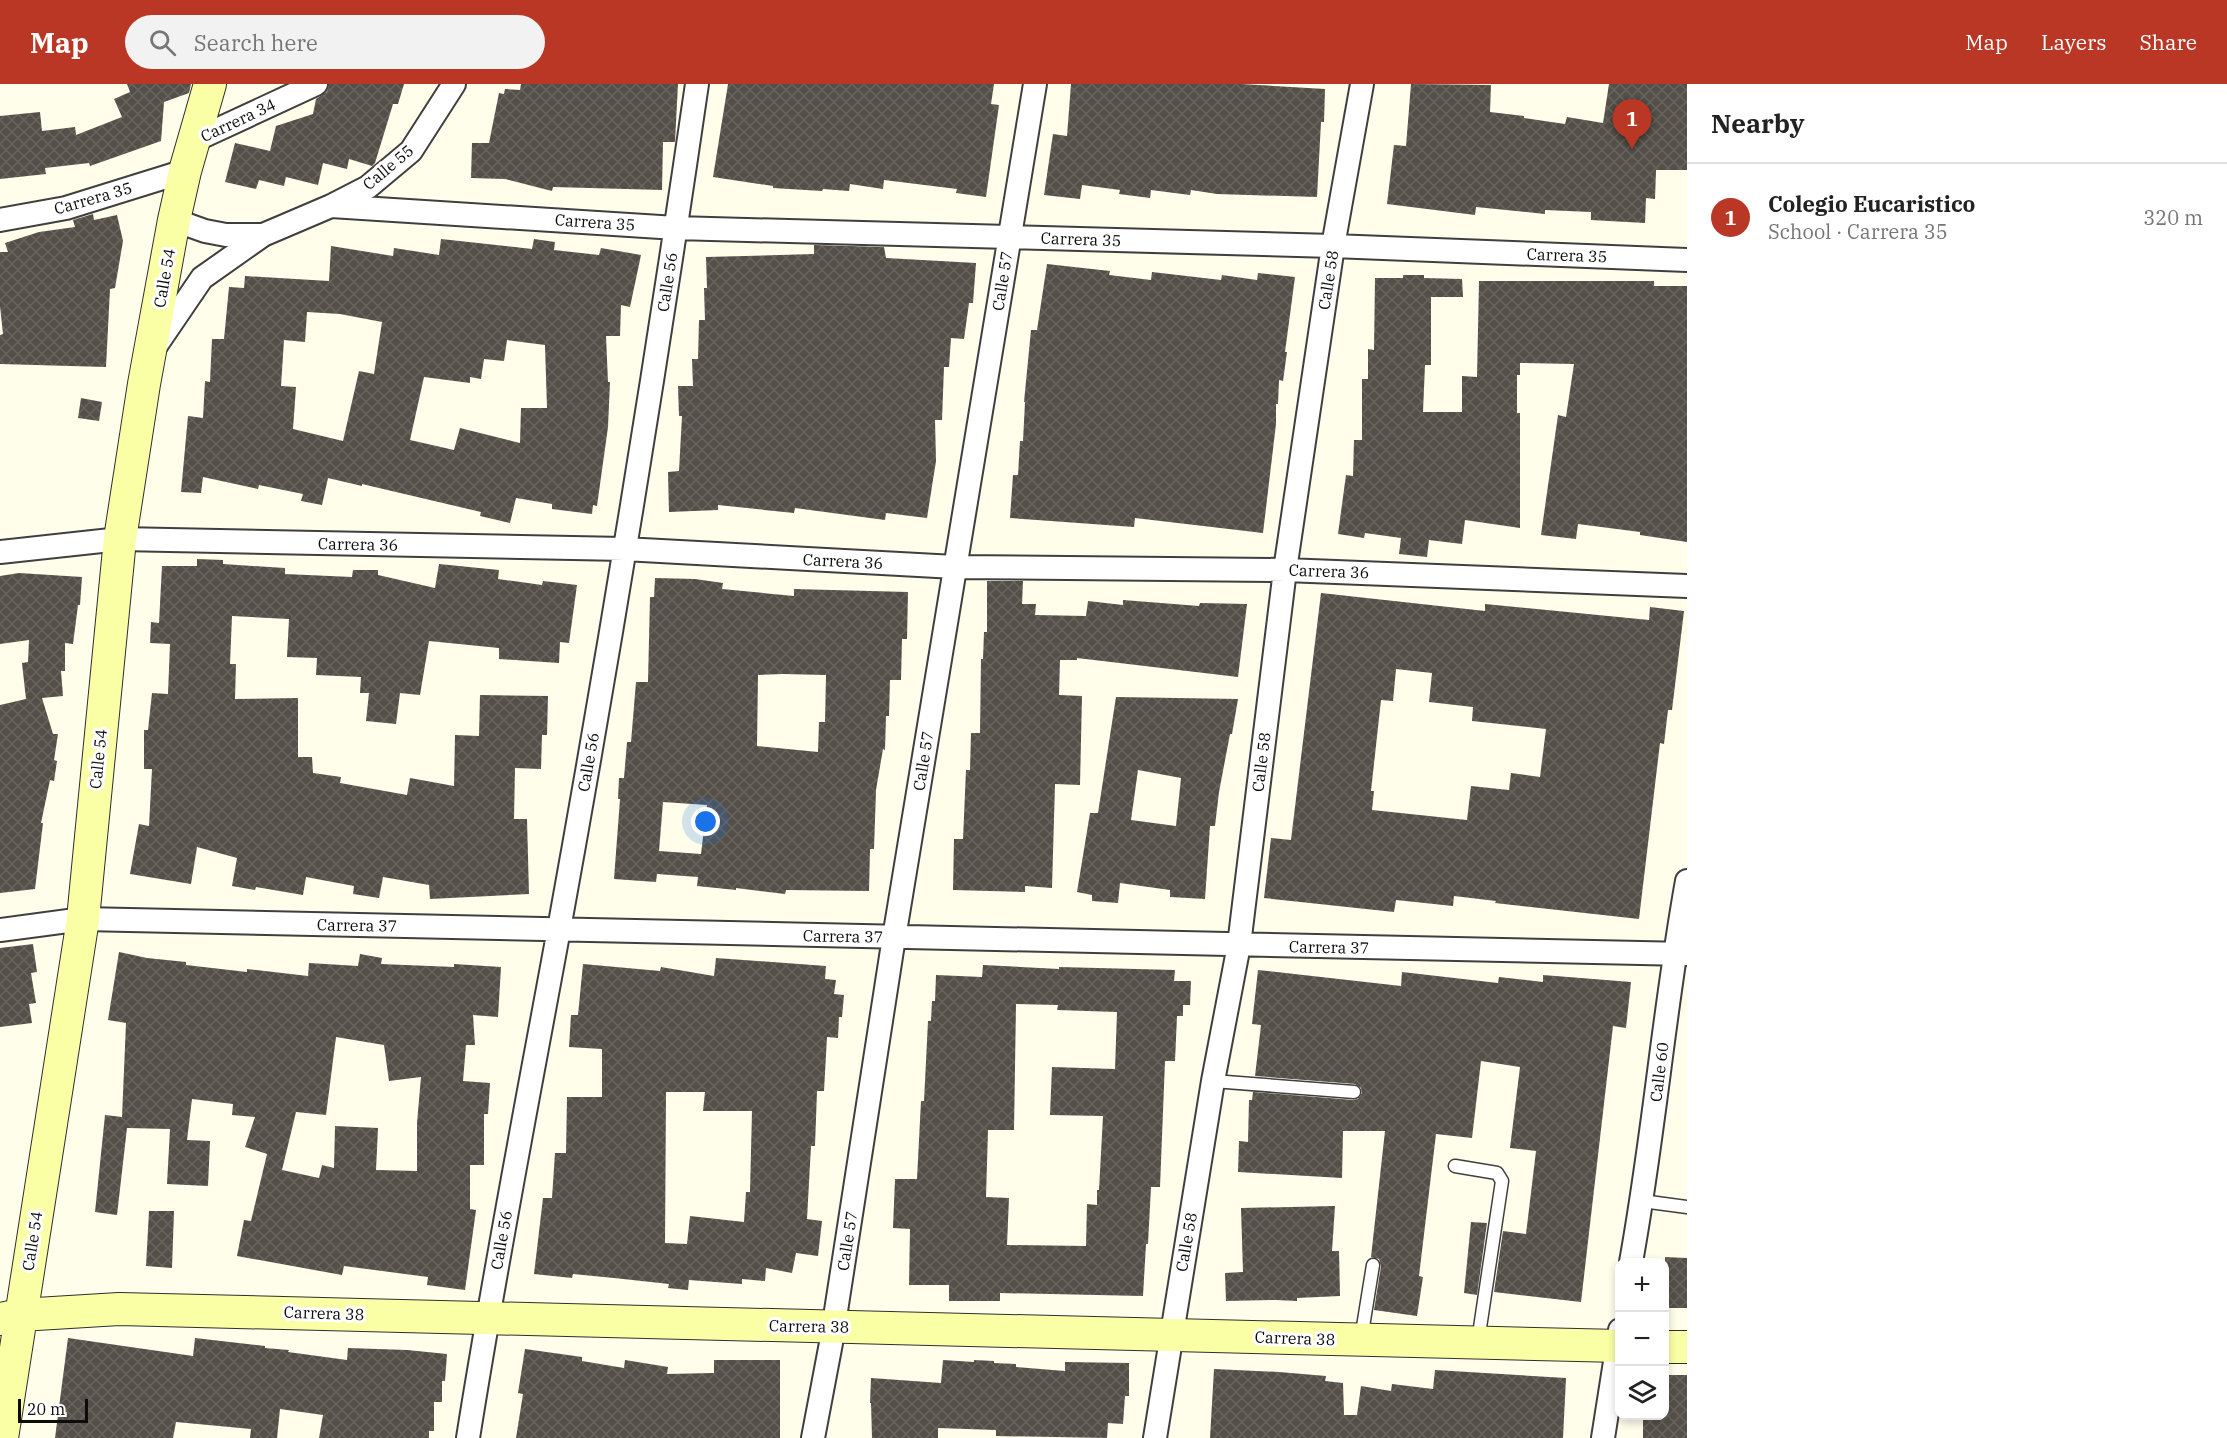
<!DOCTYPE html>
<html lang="en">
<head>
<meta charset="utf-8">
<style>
	body { margin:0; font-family:"IBM Plex Serif",serif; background:#f2f2f2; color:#222 }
	.controls { position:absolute; right:18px; bottom:18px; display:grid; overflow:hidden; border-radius:12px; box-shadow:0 3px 9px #0003 }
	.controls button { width:54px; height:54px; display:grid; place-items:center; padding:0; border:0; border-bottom:2px solid #e0e0e0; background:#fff; color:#222; font:30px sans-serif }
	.scale { position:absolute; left:18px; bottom:15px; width:70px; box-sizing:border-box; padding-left:6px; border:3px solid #0c0c0c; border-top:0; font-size:16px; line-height:21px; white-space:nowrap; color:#0c0c0c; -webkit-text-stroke:4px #fff; paint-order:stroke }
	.you { position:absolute; left:706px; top:738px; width:21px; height:21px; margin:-15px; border:4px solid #fff; border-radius:50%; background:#1a73e8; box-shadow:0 0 0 9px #1a73e833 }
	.badge { display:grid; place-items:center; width:39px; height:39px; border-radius:50%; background:#bb3725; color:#fff; font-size:20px; font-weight:700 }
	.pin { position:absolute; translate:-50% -50px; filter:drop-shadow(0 2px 3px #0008) }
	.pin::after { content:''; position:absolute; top:32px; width:21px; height:18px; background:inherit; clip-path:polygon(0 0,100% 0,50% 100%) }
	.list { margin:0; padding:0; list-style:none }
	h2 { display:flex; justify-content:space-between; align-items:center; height:78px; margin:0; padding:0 24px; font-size:26px }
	h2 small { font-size:20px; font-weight:400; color:#767676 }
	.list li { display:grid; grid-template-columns:39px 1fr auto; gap:18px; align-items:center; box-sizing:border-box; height:108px; padding:0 24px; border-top:2px solid #e0e0e0 }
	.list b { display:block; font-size:22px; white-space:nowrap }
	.list p { margin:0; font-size:20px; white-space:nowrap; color:#767676 }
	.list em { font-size:20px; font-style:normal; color:#767676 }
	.icon { flex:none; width:33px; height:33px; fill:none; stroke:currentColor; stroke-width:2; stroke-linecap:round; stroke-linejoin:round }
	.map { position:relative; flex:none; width:1687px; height:1354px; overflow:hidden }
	header { display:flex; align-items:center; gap:36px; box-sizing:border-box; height:84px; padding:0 30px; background:#bb3725; color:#fff }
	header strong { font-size:28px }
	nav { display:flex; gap:33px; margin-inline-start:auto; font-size:21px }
	.search { width:420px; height:54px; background:#f2f2f2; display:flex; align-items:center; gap:15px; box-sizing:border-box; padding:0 21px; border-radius:33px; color:#767676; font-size:22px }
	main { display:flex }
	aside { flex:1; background:#fff }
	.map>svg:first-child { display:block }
	.building { fill:url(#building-cross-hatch); fill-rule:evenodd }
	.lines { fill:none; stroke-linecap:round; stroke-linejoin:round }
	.lane-casing { stroke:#3f3f3f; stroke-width:15 }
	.street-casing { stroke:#3f3f3f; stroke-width:26 }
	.secondary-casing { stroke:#2e2e2e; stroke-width:34 }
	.lane { stroke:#fff; stroke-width:12 }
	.street { stroke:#fff; stroke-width:22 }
	.secondary { stroke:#faffa6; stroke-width:32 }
	.labels { text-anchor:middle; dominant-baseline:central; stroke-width:6; stroke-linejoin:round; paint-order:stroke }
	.street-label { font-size:16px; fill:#0c0c0c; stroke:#fff }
</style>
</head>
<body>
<header>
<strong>Map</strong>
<div class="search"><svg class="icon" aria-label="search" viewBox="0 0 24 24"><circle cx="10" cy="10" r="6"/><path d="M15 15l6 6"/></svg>Search here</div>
<nav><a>Map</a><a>Layers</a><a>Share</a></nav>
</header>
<main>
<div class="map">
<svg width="1687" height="1354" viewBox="0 0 1687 1354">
	<defs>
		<pattern id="building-cross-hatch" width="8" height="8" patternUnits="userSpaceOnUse" patternTransform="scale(1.5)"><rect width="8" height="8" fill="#544f48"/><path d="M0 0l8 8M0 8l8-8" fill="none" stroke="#68645e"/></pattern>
	</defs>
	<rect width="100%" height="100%" fill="#fffeeb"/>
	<!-- building -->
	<path class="building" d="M 127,0 L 191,0 L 189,9 L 164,18 L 161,57 L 90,82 L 89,79 L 45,84 L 46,90 L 0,95 L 0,32 L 40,28 L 42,47 L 75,43 L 76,51 L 122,33 L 114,15 L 130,8 Z
		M 329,0 L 404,0 L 398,20 L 393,20 L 375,79 L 372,82 L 349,75 L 347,85 L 323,79 L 318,101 L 286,93 L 284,102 L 259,96 L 256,105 L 225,98 L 235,59 L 270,67 L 276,42 L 313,30 L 316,15 L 327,8 Z
		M 521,0 L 678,0 L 675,58 L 663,58 L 662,106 L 553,103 L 552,107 L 505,95 L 471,94 L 472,59 L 489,59 L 499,9 L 504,10 L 505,5 L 520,6 Z
		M 728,0 L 994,0 L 991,20 L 999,21 L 986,113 L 956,109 L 957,105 L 884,96 L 883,105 L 850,100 L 849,107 L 823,105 L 822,107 L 773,104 L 773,102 L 713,93 Z
		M 1071,0 L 1241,0 L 1325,5 L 1324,38 L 1321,38 L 1317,113 L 1217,110 L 1191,106 L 1190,111 L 1151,106 L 1150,114 L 1119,110 L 1120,106 L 1082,101 L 1080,115 L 1044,111 L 1053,50 L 1067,52 Z
		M 1411,0 L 1491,1 L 1490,28 L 1524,32 L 1524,34 L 1565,40 L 1567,33 L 1603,39 L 1609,0 L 1687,0 L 1687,86 L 1656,86 L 1655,115 L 1646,114 L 1645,139 L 1591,136 L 1591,128 L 1545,126 L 1545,130 L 1476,123 L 1475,131 L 1387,120 L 1394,61 L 1406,62 Z
		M 93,130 L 94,136 L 117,131 L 123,157 L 115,204 L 110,205 L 106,283 L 0,280 L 0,251 L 3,250 L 0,222 L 0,168 L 8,168 L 5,159 L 39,148 L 75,143 L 73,136 Z
		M 441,155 L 532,165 L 534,155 L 555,158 L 554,166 L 599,171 L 601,164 L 641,171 L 630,223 L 621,221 L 620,252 L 606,252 L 608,298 L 610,298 L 608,343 L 597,422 L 593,421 L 592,430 L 552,425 L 552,420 L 516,414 L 510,439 L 480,432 L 481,428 L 362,400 L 362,402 L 328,394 L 322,421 L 301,417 L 303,410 L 259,401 L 258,405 L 203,393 L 201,409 L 181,408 L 188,332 L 203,334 L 205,297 L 210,298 L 212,255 L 224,255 L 229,203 L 244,204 L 245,192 L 329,197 L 331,162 L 393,172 L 394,164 L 439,171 ZM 307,228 L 340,230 L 382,238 L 374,290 L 359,287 L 343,357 L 293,345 L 296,303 L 281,302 L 284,256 L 305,258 ZM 507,256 L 545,261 L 547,324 L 521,324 L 520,359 L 460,344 L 454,366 L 410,356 L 424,293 L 470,299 L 470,293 L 481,295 L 484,275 L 504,277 Z
		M 814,161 L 884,163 L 886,174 L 976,179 L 973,219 L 969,219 L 964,255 L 951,254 L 949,283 L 944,283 L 942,336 L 935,336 L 936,377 L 927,434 L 886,429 L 885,436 L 795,424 L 794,429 L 718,421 L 718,426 L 669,428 L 668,388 L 679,387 L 682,332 L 679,332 L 678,302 L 693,302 L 692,275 L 698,275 L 699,236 L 705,236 L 704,204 L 707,204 L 706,173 L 814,170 Z
		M 1047,180 L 1110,187 L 1109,191 L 1151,196 L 1152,188 L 1221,196 L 1222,191 L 1257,196 L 1258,189 L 1295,193 L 1285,268 L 1287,268 L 1283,297 L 1279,296 L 1278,320 L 1276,320 L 1276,340 L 1263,449 L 1135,434 L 1134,443 L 1010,434 L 1013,391 L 1018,391 L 1020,357 L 1023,357 L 1025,318 L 1024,318 L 1031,246 L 1037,246 Z
		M 1403,191 L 1424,191 L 1424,194 L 1462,195 L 1463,213 L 1431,213 L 1431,281 L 1425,281 L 1423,328 L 1462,328 L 1462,292 L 1477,293 L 1479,197 L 1654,197 L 1654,202 L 1687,202 L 1687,458 L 1640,451 L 1640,448 L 1578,440 L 1576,455 L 1541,451 L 1558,331 L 1566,333 L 1574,280 L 1520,279 L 1520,291 L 1517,291 L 1517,329 L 1520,329 L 1520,444 L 1465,436 L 1462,460 L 1429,456 L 1427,473 L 1399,470 L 1401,454 L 1365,449 L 1364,454 L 1338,450 L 1346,391 L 1353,392 L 1354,356 L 1362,356 L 1362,295 L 1368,295 L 1368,265 L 1374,266 L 1375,194 L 1403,194 Z
		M 81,314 L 102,318 L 99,337 L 78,334 Z
		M 197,475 L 223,476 L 223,480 L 285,484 L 285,490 L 352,493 L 353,486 L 378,486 L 378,491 L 435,504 L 439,480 L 499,486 L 498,495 L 542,501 L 543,497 L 577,501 L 569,559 L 560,558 L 559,579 L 499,575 L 499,564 L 429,557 L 420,611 L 400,609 L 396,640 L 366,637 L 369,609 L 360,609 L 361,593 L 316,591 L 317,574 L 287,573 L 289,535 L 232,532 L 230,580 L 236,580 L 235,615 L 298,614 L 298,673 L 312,673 L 313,689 L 341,693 L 340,699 L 407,711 L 410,694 L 454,702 L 455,651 L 479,652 L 480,611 L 548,612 L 547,651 L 542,651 L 541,685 L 515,684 L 514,735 L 527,735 L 529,810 L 430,815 L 429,801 L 383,793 L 379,814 L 353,810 L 354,802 L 306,793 L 303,811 L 256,803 L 255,806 L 232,802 L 237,774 L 197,763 L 191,800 L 130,790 L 139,740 L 149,742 L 152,685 L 144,685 L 144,646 L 148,646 L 152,609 L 168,610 L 170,560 L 150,559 L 151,538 L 159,539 L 162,482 L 197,482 Z
		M 19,489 L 82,493 L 80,521 L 78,521 L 73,560 L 65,559 L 65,587 L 61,587 L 63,612 L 42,614 L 53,650 L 58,650 L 54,676 L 57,677 L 54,697 L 50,696 L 41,739 L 43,739 L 35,805 L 0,809 L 0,621 L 26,615 L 22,579 L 28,578 L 29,556 L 0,560 L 0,492 Z
		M 655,494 L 695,495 L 723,499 L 722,505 L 794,512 L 794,505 L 908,508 L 907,555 L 902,555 L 901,596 L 890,596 L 889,632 L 886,632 L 885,666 L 883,665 L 876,706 L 874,765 L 870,765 L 869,807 L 786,806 L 785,810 L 736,804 L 736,806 L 697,802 L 698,793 L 657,790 L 656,798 L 614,795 L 620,715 L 618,715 L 619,694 L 624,694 L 627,658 L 631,658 L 636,598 L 648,598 L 650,513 L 654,513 ZM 783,590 L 826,591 L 825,638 L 819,638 L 818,668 L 757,662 L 758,591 ZM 663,718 L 707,721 L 701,770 L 659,767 Z
		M 987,497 L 1023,497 L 1022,520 L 1036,520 L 1035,531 L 1086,532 L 1088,517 L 1123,521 L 1123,516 L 1199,522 L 1200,519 L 1247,520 L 1238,593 L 1077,574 L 1077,576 L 1060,576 L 1059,611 L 1082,612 L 1080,701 L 1055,700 L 1052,804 L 1025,802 L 1025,808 L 953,806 L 954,755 L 963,755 L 966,686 L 970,686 L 971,649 L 980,649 L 981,575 L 983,575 L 984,548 L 987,548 Z
		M 1321,509 L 1485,527 L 1485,520 L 1649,536 L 1650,523 L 1684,527 L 1672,626 L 1668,626 L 1664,660 L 1660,659 L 1639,835 L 1495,819 L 1496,817 L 1454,812 L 1453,822 L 1396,816 L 1394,828 L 1264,814 L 1271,754 L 1291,756 ZM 1396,585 L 1432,589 L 1429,618 L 1473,623 L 1472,637 L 1546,645 L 1540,693 L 1511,689 L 1509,706 L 1471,702 L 1467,736 L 1372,726 L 1374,707 L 1371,707 L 1381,616 L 1393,617 Z
		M 1116,613 L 1238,615 L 1232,650 L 1230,650 L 1219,708 L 1215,742 L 1210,742 L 1205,815 L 1170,813 L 1170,806 L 1120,799 L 1118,819 L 1092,817 L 1092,811 L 1077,808 L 1090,729 L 1098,729 ZM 1138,686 L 1181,694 L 1176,742 L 1131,736 Z
		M 33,860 L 37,888 L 31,889 L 36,919 L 29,920 L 32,939 L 0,943 L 0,864 Z
		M 119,868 L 147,874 L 186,878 L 186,881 L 247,888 L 247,885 L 308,892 L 309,879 L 358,882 L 360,870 L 382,874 L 381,880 L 454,883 L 454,880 L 501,883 L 498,933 L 473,931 L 475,961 L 466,961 L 463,997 L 490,999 L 488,1030 L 484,1030 L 484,1081 L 470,1081 L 470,1125 L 476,1126 L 465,1206 L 427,1201 L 428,1193 L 344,1182 L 342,1191 L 237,1172 L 244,1136 L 251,1137 L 267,1070 L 245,1063 L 255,1033 L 232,1031 L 233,1020 L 192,1015 L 187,1056 L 210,1057 L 208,1102 L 167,1100 L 170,1045 L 127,1044 L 117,1131 L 95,1128 L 105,1031 L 122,1033 L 126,939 L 108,936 ZM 336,953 L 384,961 L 389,997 L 421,993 L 417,1039 L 417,1087 L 376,1086 L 378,1044 L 335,1042 L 334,1084 L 322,1081 L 319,1094 L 282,1086 L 296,1028 L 326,1031 Z
		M 716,874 L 826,882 L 825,895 L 836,896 L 834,910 L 844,911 L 842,933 L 839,933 L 838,954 L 827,953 L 824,1007 L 817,1007 L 815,1062 L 811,1062 L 807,1135 L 822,1137 L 818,1172 L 796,1169 L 792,1189 L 766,1184 L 765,1197 L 742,1195 L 742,1200 L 689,1196 L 688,1206 L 668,1204 L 669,1200 L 614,1194 L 573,1190 L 572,1194 L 534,1190 L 543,1114 L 552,1114 L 555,1069 L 566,1069 L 567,1013 L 602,1013 L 602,965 L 569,963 L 571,931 L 578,931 L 583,880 L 660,887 L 661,883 L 714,892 ZM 666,1008 L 705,1008 L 703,1027 L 752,1027 L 750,1108 L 746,1108 L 744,1138 L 690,1132 L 687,1160 L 665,1159 Z
		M 983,881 L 1059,885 L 1059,883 L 1175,886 L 1174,897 L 1191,897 L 1190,921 L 1183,921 L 1183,932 L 1177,932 L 1175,977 L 1165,977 L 1160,1103 L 1151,1103 L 1148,1160 L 1146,1160 L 1143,1212 L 1000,1209 L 1000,1217 L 949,1217 L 949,1201 L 909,1201 L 910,1145 L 893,1144 L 895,1095 L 917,1095 L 921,1017 L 924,1017 L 928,937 L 931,937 L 932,917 L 935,917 L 936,891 L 982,893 ZM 1016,920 L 1058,921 L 1057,926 L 1117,928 L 1115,985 L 1052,983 L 1050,1031 L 1103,1032 L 1099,1106 L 1097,1106 L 1097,1121 L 1087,1120 L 1086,1162 L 1007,1161 L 1009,1114 L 986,1113 L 988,1046 L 1014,1046 Z
		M 1258,886 L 1401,902 L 1402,888 L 1498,899 L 1499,893 L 1543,898 L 1543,891 L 1631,898 L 1626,944 L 1613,942 L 1581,1218 L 1494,1208 L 1503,1147 L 1526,1150 L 1536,1067 L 1510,1064 L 1520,983 L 1481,977 L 1472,1054 L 1436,1050 L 1419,1192 L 1423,1193 L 1417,1232 L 1374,1226 L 1381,1182 L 1379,1175 L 1371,1173 L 1385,1047 L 1343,1047 L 1342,1094 L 1238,1088 L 1239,1057 L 1248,1058 L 1249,1016 L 1252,1016 L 1253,1008 L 1353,1016 L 1358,1015 L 1362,1009 L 1361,1004 L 1355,1000 L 1255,992 L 1261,941 L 1252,940 Z
		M 1335,1122 L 1332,1167 L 1339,1167 L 1340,1212 L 1297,1214 L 1297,1217 L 1276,1216 L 1226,1217 L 1225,1189 L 1243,1188 L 1241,1124 Z
		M 149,1127 L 174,1127 L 172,1184 L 146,1182 Z
		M 1471,1138 L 1487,1139 L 1477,1211 L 1464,1209 Z
		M 1665,1173 L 1687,1174 L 1687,1224 L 1665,1224 Z
		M 68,1254 L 193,1272 L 195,1254 L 265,1262 L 265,1264 L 289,1266 L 288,1268 L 347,1276 L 348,1264 L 407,1266 L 447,1270 L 445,1297 L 442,1297 L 442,1318 L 434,1318 L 434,1347 L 429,1347 L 429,1354 L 319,1354 L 323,1331 L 280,1325 L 277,1354 L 250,1354 L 251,1345 L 176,1338 L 173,1354 L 55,1354 Z
		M 525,1265 L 582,1273 L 582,1277 L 624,1284 L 625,1276 L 668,1283 L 667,1290 L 714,1289 L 714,1276 L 780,1276 L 780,1354 L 516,1354 L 523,1310 L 518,1309 Z
		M 943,1276 L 974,1278 L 974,1276 L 994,1277 L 994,1279 L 1016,1280 L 1016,1283 L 1065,1287 L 1065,1278 L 1129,1279 L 1129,1312 L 1125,1312 L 1123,1340 L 1108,1339 L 1107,1354 L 996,1352 L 996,1346 L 938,1344 L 938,1354 L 872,1354 L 871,1319 L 870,1319 L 871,1294 L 941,1299 Z
		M 1214,1285 L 1279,1288 L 1326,1292 L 1325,1297 L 1343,1299 L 1344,1331 L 1357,1331 L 1361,1302 L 1391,1307 L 1392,1300 L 1433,1305 L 1435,1286 L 1566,1294 L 1563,1354 L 1210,1354 Z
		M 1665,1291 L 1687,1291 L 1687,1354 L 1643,1354 L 1643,1332 L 1665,1332 Z"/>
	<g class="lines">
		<!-- lane casing -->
		<g class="lane-casing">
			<path id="lane" d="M 1213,997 L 1354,1008
				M 1455,1082 L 1497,1089 L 1502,1097 L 1478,1257
				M 1642,1117 L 1687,1123
				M 1361,1255 L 1373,1181"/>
		</g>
		<!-- street casing -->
		<g class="street-casing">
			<path id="street" d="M 193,57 L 316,0
				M 331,122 L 676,144 L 1333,162 L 1687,176
				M 0,136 L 66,124 L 185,87
				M 174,136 L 205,147 L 226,151 L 263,151
				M 155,263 L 202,194 L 263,151 L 331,122 L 368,103 L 411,67 L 454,0
				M 0,468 L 120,455 L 624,465 L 955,483 L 1285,486 L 1687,502
				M 0,846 L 83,835 L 1687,870
				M 1631,1178 C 1654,1052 1664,924 1687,797
				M 468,1354 C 495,1183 528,1014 559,845 C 610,564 656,282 697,0
				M 813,1354 L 831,1259 L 892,866 L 1035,0
				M 1155,1354 L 1213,997 L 1239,861 L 1285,486 L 1333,162 L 1362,0
				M 1603,1354 L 1620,1246"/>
		</g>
		<!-- secondary casing -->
		<g class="secondary-casing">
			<path id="secondary" d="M 0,1235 L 20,1231 L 119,1225 L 1620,1262
				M 1664,1263 L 1687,1263
				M 2,1354 L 83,835 L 120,455 L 144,300 L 174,136 L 185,87 L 210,0"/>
		</g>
		<!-- lane -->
		<use href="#lane" class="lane"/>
		<!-- street -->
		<use href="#street" class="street"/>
		<!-- secondary -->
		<use href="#secondary" class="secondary"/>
	</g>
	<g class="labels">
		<!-- street labels -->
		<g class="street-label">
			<text transform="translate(238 36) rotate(-25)">Carrera 34</text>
			<text transform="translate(388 83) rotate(-40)">Calle 55</text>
			<text transform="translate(93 114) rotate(-16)">Carrera 35</text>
			<text transform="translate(595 138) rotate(4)">Carrera 35</text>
			<text transform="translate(1081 155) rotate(2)">Carrera 35</text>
			<text transform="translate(1567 171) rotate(2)">Carrera 35</text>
			<text transform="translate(164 194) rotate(-80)">Calle 54</text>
			<text transform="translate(1328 196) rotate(-81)">Calle 58</text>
			<text transform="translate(1002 197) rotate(-81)">Calle 57</text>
			<text transform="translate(667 198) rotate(-81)">Calle 56</text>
			<text transform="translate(358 460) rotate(1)">Carrera 36</text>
			<text transform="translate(843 477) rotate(3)">Carrera 36</text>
			<text transform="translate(1329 487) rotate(2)">Carrera 36</text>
			<text transform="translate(98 675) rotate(-84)">Calle 54</text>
			<text transform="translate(923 677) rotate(-81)">Calle 57</text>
			<text transform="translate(588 678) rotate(-80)">Calle 56</text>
			<text transform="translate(1261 678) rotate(-83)">Calle 58</text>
			<text transform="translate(357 841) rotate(1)">Carrera 37</text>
			<text transform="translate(843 852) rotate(1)">Carrera 37</text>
			<text transform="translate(1329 863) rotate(1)">Carrera 37</text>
			<text transform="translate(1659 988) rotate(-83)">Calle 60</text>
			<text transform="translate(501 1156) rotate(-80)">Calle 56</text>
			<text transform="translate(32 1157) rotate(-81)">Calle 54</text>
			<text transform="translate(847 1157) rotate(-81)">Calle 57</text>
			<text transform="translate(1186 1158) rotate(-80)">Calle 58</text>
			<text transform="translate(324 1229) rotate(2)">Carrera 38</text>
			<text transform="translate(809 1242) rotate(1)">Carrera 38</text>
			<text transform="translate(1295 1254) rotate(2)">Carrera 38</text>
		</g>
	</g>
</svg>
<div class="controls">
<button>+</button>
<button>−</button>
<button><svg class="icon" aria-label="layers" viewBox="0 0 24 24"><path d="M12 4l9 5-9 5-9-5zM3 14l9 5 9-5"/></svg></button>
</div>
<div class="scale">20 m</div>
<div class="you"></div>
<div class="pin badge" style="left:1632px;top:65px">1</div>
</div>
<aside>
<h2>Nearby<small></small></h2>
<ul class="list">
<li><span class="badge">1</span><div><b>Colegio Eucaristico</b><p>School · Carrera 35</p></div><em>320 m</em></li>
</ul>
</aside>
</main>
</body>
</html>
